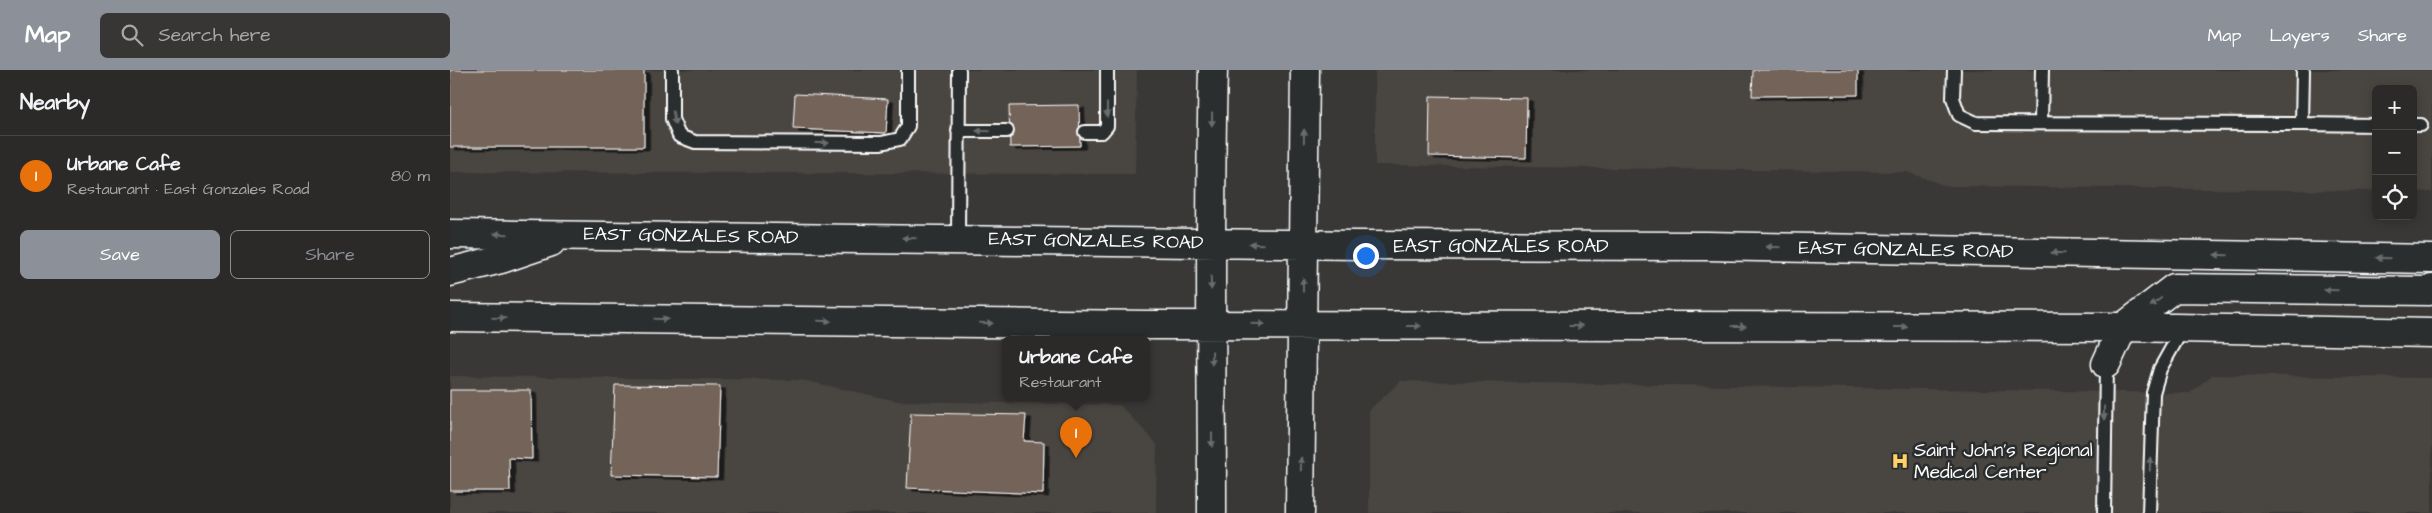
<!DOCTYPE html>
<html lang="en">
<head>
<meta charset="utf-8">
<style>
	body { margin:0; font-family:"Architects Daughter",sans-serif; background:#373635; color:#f1f3f6 }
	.controls { position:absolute; right:15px; top:15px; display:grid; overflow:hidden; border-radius:8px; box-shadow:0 2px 12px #0003 }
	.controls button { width:45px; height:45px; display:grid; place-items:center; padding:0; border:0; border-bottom:1px solid #474646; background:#2b2a29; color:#f1f3f6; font:25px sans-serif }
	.you { position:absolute; left:915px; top:185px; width:18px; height:18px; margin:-12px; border:4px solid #fff; border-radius:50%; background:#1a73e8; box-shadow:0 0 0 8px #1a73e833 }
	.badge { display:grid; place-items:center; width:32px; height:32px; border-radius:50%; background:#8c9099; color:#fff; font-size:16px; font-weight:700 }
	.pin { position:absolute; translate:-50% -41px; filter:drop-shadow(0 1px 2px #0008) }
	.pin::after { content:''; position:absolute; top:26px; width:18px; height:15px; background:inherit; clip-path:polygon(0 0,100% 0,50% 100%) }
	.popup { position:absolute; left:552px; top:266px; width:148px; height:65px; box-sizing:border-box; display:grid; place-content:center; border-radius:8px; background:#2b2a29; filter:drop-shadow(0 1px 4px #0005); font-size:16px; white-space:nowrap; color:#a6a7a8 }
	.popup b { font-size:19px; color:#f1f3f6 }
	.popup::after { content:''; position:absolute; left:50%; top:100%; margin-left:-10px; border:10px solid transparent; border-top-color:#2b2a29 }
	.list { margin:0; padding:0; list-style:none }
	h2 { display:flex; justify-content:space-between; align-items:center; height:65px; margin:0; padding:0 20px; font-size:21px }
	h2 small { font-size:16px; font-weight:400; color:#a6a7a8 }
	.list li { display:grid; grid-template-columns:32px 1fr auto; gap:15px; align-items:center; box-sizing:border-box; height:80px; padding:0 20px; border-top:1px solid #474646 }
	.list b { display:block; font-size:19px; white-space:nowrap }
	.list p { margin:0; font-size:16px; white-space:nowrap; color:#a6a7a8 }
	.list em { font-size:16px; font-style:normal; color:#a6a7a8 }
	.actions { display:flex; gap:10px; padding:15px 20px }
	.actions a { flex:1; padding:11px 0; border:1px solid #8c9099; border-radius:8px; text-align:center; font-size:18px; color:#8c9099 }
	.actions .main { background:#8c9099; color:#fff }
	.icon { flex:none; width:28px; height:28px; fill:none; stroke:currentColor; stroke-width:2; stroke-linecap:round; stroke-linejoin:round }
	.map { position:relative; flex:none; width:1982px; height:443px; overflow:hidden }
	header { display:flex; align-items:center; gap:30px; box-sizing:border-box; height:70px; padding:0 25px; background:#8c9099; color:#fff }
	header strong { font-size:24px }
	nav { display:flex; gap:28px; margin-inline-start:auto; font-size:18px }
	.search { width:350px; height:45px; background:#373635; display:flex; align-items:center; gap:12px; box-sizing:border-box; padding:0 18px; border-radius:8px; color:#a6a7a8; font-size:19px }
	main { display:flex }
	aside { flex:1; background:#2b2a29 }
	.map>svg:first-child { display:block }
	.built { fill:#4a4541 }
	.building { fill:#736459; stroke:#fff; filter:url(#shadow) }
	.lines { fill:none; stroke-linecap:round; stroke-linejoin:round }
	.lane-casing { stroke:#fff; stroke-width:16 }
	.secondary-casing { stroke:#fff; stroke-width:31 }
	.lane { stroke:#2a2d2e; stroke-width:12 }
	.secondary { stroke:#2a2d2e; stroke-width:28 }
	.oneway { fill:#6a6c6d }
	.labels { text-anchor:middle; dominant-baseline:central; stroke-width:5; stroke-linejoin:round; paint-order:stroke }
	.street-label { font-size:19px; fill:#fff; stroke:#2a2d2e }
	.poi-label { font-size:19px; fill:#fff; stroke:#2a2d2e; text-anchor:start }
</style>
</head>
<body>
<header>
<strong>Map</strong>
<div class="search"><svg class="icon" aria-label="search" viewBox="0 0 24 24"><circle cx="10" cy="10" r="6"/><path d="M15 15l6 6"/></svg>Search here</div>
<nav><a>Map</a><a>Layers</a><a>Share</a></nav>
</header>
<main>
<aside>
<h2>Nearby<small></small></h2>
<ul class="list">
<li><span class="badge" style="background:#e8710a">1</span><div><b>Urbane Cafe</b><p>Restaurant · East Gonzales Road</p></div><em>80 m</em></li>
</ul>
<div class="actions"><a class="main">Save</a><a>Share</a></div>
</aside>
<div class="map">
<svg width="1982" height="443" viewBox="0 0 1982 443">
	<defs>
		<filter id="shadow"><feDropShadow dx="5.5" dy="3" stdDeviation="0" flood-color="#0009"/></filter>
	</defs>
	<rect width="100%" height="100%" fill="#393837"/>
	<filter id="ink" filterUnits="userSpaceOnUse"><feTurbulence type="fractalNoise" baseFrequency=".02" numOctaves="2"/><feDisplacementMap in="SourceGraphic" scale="10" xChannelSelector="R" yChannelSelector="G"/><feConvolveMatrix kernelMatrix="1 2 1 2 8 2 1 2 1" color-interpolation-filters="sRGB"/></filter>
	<g filter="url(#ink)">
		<!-- built -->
		<path class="built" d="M 0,0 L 687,0 L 685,104 L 0,102 Z
			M 925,0 L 1982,0 L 1982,122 L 1963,121 L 1963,19 L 1926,19 L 1926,121 L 1496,116 L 1457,102 L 925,95 Z
			M 1762,305 L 1982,308 L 1982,443 L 919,443 L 919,340 L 951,311 L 1740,323 Z
			M 0,306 L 352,310 L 447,331 L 670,335 L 707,374 L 706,443 L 0,443 Z"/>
		<!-- building -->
		<path class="building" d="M 0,0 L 194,0 L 194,77 L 0,77 Z
			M 1303,0 L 1408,0 L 1408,25 L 1302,26 Z
			M 345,24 L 438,29 L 436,63 L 343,59 Z
			M 980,26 L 1077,28 L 1076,88 L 979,86 Z
			M 629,35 L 630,76 L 560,77 L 559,36 Z
			M 165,315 L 270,316 L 267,407 L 161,405 Z
			M 0,320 L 81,320 L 82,389 L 59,388 L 60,421 L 0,421 Z
			M 461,343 L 576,345 L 574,371 L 594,372 L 593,424 L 457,418 Z"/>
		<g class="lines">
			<!-- lane casing -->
			<g class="lane-casing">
				<path id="lane" d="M 222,0 L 222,49 L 229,66 L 245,72 L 431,73 L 450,69 L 458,56 L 458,0
					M 1504,0 L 1503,28 L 1509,45 L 1526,53 L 1852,54 L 1853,0
					M 1591,53 L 1592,0
					M 1852,54 L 1926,55
					M 1963,55 L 1971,55
					M 508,61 L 557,61
					M 635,62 L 652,62 L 657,56 L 657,0
					M 508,169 L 509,0
					M 1654,443 L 1656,294
					M 1699,443 L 1703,323 L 1710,299 L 1733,258"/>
			</g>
			<!-- secondary casing -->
			<g class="secondary-casing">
				<path id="secondary" d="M 0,164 L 908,175 L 1256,176 L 1982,189
					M 0,202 L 51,189 L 101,172
					M 0,247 L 701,255 L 1673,257 L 1982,263
					M 1656,294 L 1673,257 L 1724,218 L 1979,221 L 1982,219
					M 762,443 C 762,295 759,148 763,0
					M 850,443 L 855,0"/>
			</g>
			<!-- lane -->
			<use href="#lane" class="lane"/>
			<!-- secondary -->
			<use href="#secondary" class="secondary"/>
		</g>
		<!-- one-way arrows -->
		<defs><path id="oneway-solid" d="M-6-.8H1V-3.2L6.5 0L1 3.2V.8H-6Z" transform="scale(1.25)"/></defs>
		<g class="oneway">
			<use href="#oneway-solid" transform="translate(657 40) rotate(90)"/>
			<use href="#oneway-solid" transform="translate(224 48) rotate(79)"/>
			<use href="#oneway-solid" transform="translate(762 49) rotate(91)"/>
			<use href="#oneway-solid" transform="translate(533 61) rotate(-179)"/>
			<use href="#oneway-solid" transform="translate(854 66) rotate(-89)"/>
			<use href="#oneway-solid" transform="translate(372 73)"/>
			<use href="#oneway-solid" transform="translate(51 164) rotate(-179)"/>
			<use href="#oneway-solid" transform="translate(459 168) rotate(-179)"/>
			<use href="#oneway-solid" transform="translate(806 174) rotate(-179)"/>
			<use href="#oneway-solid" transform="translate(1323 177) rotate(-179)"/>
			<use href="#oneway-solid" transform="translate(1608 183) rotate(-179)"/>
			<use href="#oneway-solid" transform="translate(1771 185) rotate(-179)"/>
			<use href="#oneway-solid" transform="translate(1933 188) rotate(-179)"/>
			<use href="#oneway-solid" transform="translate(761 213) rotate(88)"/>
			<use href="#oneway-solid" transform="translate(853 215) rotate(-90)"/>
			<use href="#oneway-solid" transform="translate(1881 220) rotate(-179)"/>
			<use href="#oneway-solid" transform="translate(1706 232) rotate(143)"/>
			<use href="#oneway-solid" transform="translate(49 248) rotate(1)"/>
			<use href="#oneway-solid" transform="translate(211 249) rotate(1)"/>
			<use href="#oneway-solid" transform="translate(374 251) rotate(1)"/>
			<use href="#oneway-solid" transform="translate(536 253) rotate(1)"/>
			<use href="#oneway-solid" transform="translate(808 254) rotate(1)"/>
			<use href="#oneway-solid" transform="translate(964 256)"/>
			<use href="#oneway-solid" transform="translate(1126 256)"/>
			<use href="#oneway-solid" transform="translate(1289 256)"/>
			<use href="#oneway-solid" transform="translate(1451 257)"/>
			<use href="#oneway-solid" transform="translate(762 288) rotate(91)"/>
			<use href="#oneway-solid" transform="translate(1654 343) rotate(90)"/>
			<use href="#oneway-solid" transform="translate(762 370) rotate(90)"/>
			<use href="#oneway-solid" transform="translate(851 394) rotate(-89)"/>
			<use href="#oneway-solid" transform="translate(1700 394) rotate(-88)"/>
		</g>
	</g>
	<!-- icons -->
	<defs>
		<g id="hospital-bare" transform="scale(1.35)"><path d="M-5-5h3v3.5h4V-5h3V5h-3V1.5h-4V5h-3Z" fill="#ffd166" stroke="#2a2d2e" stroke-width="2.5" paint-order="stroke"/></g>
	</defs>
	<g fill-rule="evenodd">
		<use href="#hospital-bare" x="1450" y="391"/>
	</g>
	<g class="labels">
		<!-- street labels -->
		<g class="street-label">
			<text transform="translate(241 166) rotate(1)">EAST GONZALES ROAD</text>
			<text transform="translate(646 171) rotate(1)">EAST GONZALES ROAD</text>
			<text x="1051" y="176">EAST GONZALES ROAD</text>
			<text transform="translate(1456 180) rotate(1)">EAST GONZALES ROAD</text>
		</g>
		<!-- poi labels -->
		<g class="poi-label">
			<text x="1464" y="380">Saint John's Regional<tspan x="1464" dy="22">Medical Center</tspan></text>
		</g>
	</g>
</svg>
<div class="controls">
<button>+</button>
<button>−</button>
<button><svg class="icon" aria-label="locate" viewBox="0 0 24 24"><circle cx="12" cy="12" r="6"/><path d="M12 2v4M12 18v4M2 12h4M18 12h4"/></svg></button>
</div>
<div class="you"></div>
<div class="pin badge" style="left:626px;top:388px;background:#e8710a">1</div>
<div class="popup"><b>Urbane Cafe</b>Restaurant</div>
</div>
</main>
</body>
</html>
